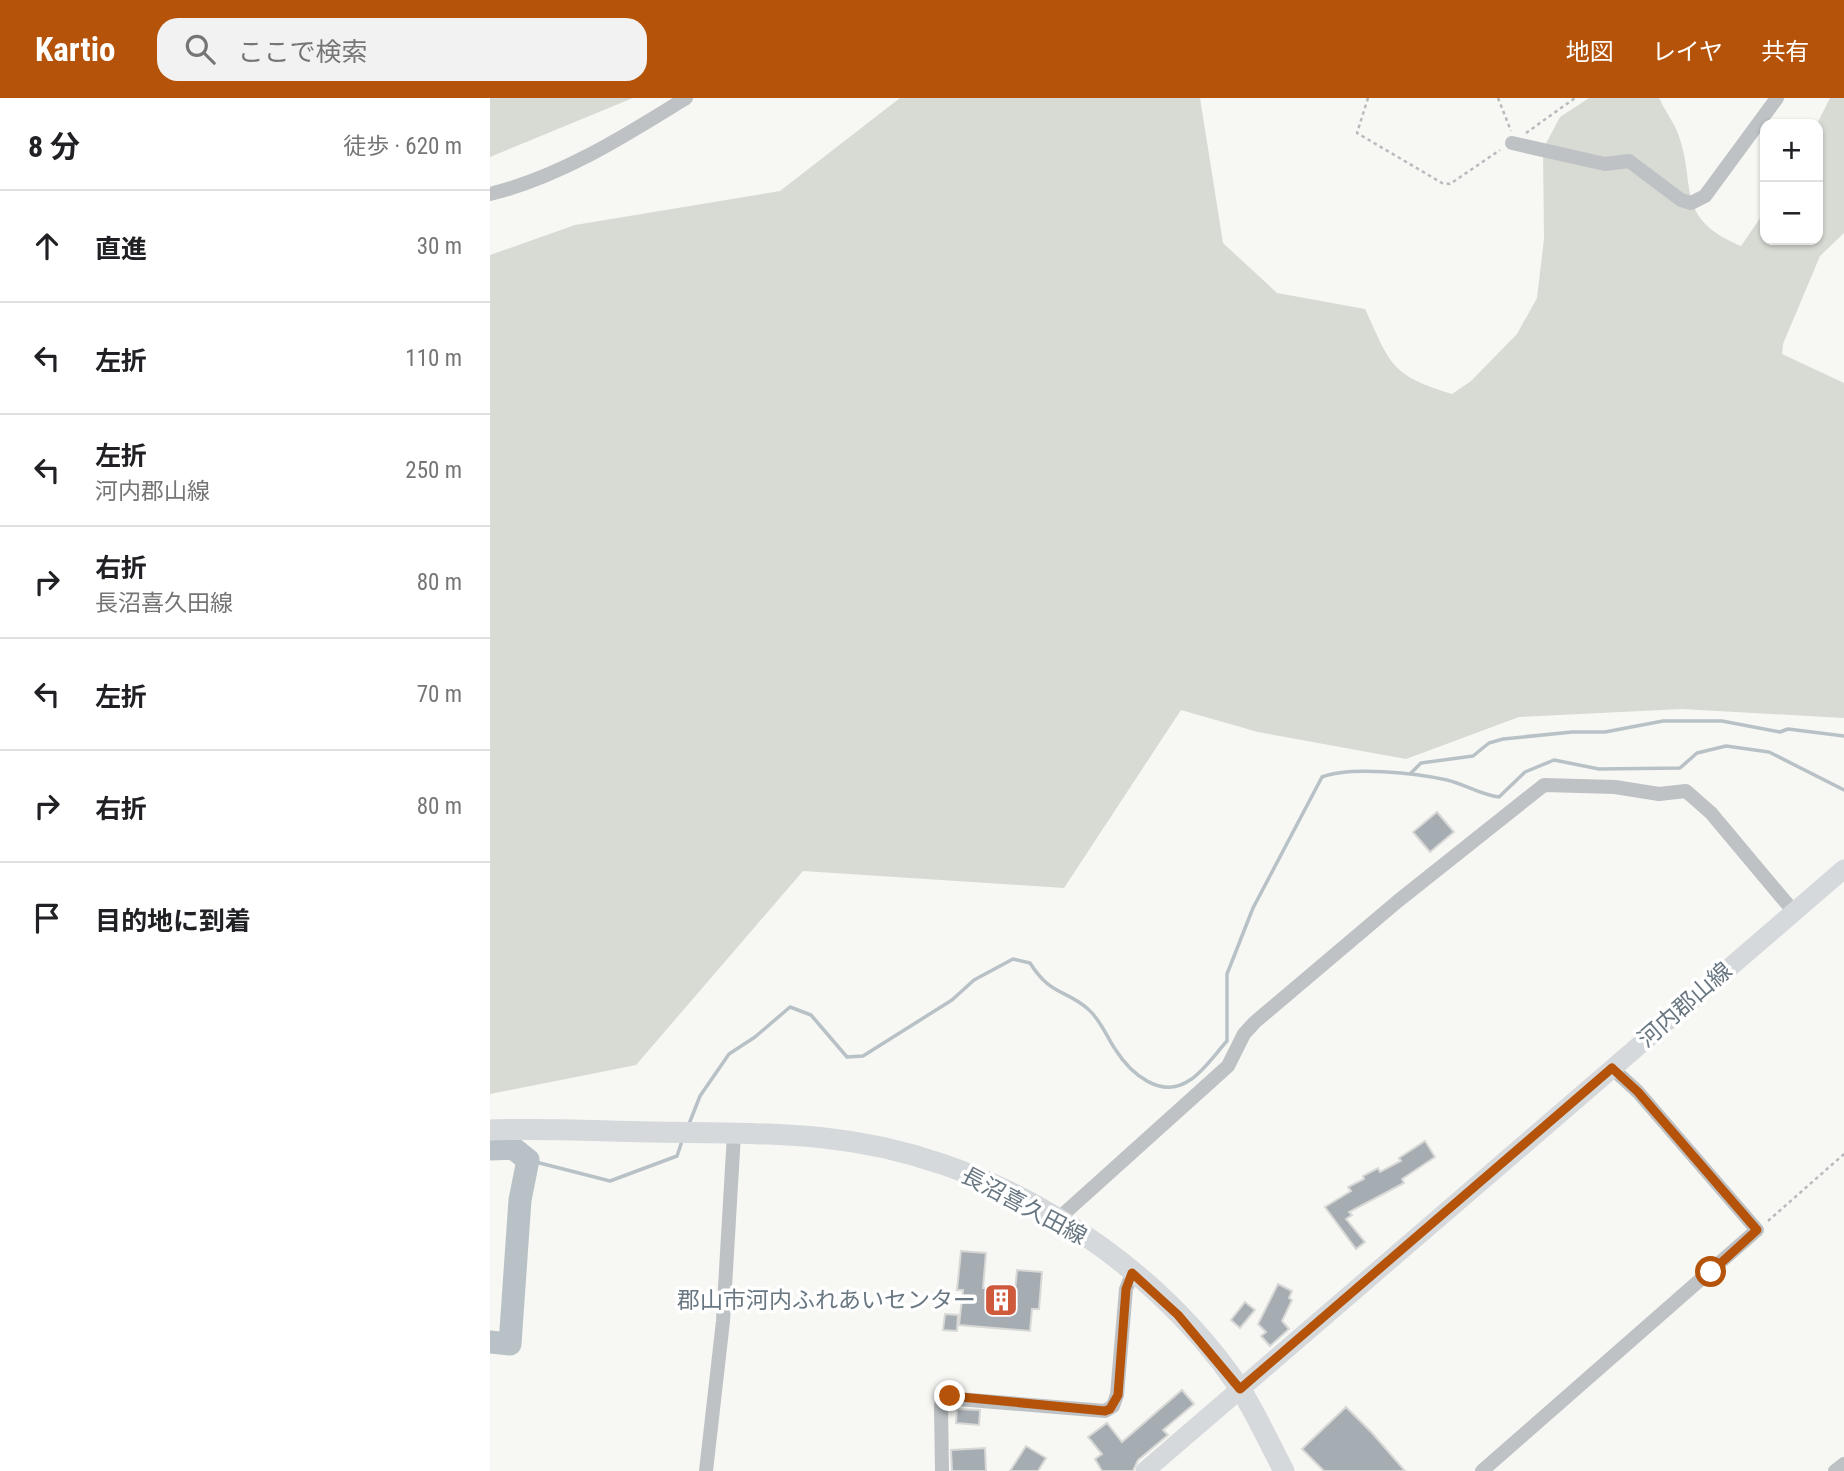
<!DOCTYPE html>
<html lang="ja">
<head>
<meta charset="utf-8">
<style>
	body { margin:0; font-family:"Roboto Condensed","Noto Sans JP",sans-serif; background:#f2f2f2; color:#202124 }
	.controls { position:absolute; right:21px; top:21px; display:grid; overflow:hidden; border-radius:14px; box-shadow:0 2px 5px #0004 }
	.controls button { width:63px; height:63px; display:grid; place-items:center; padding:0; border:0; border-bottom:2px solid #e0e0e0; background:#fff; color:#202124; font:35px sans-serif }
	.stop { position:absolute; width:21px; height:21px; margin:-16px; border:5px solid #b45309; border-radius:50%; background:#fff }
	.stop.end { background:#b45309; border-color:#fff; box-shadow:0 2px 7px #0008 }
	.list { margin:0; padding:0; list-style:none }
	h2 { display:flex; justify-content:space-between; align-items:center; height:91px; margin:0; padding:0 28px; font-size:30px }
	h2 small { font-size:23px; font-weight:400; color:#757577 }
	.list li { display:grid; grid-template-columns:46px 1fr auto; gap:21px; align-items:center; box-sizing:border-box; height:112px; padding:0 28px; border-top:2px solid #e0e0e0 }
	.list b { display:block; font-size:26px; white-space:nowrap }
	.list p { margin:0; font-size:23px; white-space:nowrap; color:#757577 }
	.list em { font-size:23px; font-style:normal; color:#757577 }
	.icon { flex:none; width:38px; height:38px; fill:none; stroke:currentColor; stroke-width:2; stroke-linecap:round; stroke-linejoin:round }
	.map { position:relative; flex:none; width:1354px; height:1373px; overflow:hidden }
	header { display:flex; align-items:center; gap:42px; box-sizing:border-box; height:98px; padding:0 35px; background:#b45309; color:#fff }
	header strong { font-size:33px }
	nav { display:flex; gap:38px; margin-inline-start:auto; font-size:24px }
	.search { width:490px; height:63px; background:#f2f2f2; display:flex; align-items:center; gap:18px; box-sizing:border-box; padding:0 24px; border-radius:21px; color:#757577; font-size:26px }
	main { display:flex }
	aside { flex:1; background:#fff }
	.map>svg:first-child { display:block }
	.green { fill:#d7dbd4 }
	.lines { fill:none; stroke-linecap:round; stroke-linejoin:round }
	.stream { stroke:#b8c2c6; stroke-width:3.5 }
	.river { stroke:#b8c2c6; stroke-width:23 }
	.building { fill:#a6adb2; stroke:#d8d8d6; stroke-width:2 }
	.path { stroke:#b8bbbd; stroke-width:2.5; stroke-dasharray:3.5 3.5; stroke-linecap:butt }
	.street { stroke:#bec2c5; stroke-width:14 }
	.secondary { stroke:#d5d9dc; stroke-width:19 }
	.primary { stroke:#d5d9dc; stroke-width:21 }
	.route { stroke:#b45309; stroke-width:9 }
	.labels { text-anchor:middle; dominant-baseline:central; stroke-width:7; stroke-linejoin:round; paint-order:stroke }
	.street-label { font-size:23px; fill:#697782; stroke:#fff }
	.poi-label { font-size:23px; fill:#697782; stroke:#fff; text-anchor:end }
</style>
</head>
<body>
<header>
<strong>Kartio</strong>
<div class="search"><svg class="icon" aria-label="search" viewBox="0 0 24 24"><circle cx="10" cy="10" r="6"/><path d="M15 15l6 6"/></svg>ここで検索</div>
<nav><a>地図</a><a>レイヤ</a><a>共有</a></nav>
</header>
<main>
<aside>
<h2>8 分<small>徒歩 · 620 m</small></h2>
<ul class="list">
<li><svg class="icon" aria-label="ahead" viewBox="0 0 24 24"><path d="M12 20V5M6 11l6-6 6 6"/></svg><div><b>直進</b></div><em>30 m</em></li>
<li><svg class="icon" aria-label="left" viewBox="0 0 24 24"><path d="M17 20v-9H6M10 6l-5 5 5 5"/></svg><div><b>左折</b></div><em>110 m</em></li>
<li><svg class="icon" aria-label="left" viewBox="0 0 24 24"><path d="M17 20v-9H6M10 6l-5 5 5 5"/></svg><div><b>左折</b><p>河内郡山線</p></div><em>250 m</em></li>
<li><svg class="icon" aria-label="right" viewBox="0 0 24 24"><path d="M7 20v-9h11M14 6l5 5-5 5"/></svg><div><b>右折</b><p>長沼喜久田線</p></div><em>80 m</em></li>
<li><svg class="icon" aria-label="left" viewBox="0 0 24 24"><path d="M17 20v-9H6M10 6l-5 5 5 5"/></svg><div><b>左折</b></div><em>70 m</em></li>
<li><svg class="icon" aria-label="right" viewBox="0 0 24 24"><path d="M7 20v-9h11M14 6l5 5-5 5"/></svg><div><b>右折</b></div><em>80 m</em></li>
<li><svg class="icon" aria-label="arrive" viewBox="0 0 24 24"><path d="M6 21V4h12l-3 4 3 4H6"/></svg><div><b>目的地に到着</b></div></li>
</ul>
</aside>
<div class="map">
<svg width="1354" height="1373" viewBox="0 0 1354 1373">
	<rect width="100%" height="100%" fill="#f7f7f4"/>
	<!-- green -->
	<path class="green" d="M 0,0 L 143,0 L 0,59 Z
		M 410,0 L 710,0 L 733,145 L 787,195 L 875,211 C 901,267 900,277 962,296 L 981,283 L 1027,236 L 1047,200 L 1054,141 L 1053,51 L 1070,19 L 1099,0 L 1169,0 C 1174,11 1182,22 1187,33 C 1208,86 1182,119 1251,148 L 1275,113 L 1275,142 L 1328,142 L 1327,26 L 1340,0 L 1354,0 L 1354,135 L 1330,158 L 1293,246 L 1292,256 L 1354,285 L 1354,620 L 1192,611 L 1029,619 L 916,661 L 768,634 L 691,612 L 574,790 L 313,773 L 146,967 L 0,996 L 0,157 L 85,127 L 290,93 Z"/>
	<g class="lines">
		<!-- stream -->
		<path class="stream" d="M 920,676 L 931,665 L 983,658 L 999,645 L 1013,641 L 1082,634 L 1115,634 L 1173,623 L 1232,623 L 1290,634 L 1298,631 L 1354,638
			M 199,1026 L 210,998 L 239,956 L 265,939 L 300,909 L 321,917 L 357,959 L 373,958 L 462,902 L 484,882 L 523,861 L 540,865 C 561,898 575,891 598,911 C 610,921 617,939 625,951 C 641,976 671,1002 700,982 C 714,973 726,955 737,943 L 737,876 L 763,810 L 832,679 C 860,668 926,675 957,682 C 974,686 991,697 1009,699 L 1035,674 L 1064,662 L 1109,671 L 1190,670 L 1207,655 L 1236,648 L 1279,654 L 1354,692
			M 38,1062 L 120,1083 L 187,1058 L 192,1043"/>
		<!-- river -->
		<path class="river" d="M 0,1051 L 23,1050 L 38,1062 L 30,1102 L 20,1246 L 0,1244"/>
	</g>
	<!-- building -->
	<path class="building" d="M 947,714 L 964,734 L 940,754 L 923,734 Z
		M 935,1043 L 945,1059 L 912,1081 L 914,1085 L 859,1114 L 862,1117 L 856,1121 L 875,1144 L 866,1151 L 835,1109 L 861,1093 L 858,1089 L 874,1081 L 873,1078 L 888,1070 L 890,1074 L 911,1063 L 909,1060 Z
		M 471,1153 L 496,1155 L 493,1190 L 525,1193 L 527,1172 L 552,1174 L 549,1211 L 542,1211 L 540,1233 L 469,1227 L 473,1192 L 467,1192 Z
		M 788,1186 L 802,1193 L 799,1200 L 802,1202 L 792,1223 L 799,1231 L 780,1248 L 771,1238 L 776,1234 L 768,1226 Z
		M 755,1204 L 765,1212 L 750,1230 L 741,1222 Z
		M 455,1216 L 468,1217 L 467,1233 L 453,1232 Z
		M 692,1292 L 704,1306 L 673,1332 L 678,1337 L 648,1362 L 643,1373 L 612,1373 L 605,1361 L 612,1356 L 598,1339 L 617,1325 L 632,1344 Z
		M 856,1309 L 882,1335 L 915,1373 L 834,1373 L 812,1351 Z
		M 467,1311 L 490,1312 L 489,1327 L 466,1325 Z
		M 536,1348 L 556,1360 L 548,1373 L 520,1373 Z
		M 495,1350 L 496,1373 L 462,1373 L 461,1352 Z"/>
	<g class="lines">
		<!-- path -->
		<path class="path" d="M 878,0 L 867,35 L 952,85 L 960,86 L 1010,52
			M 1008,0 L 1021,33
			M 1036,35 L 1085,0
			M 1278,1123 L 1354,1056"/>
		<!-- street -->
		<path class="street" d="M 1022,45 L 1115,66 L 1139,63 L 1191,102 L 1201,105 L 1215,98 L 1287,0
			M 0,96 C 70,79 135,38 196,0
			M 568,1121 L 738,968 L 754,936 L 765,924 L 908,803 L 1054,687 L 1125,689 L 1169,696 L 1196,693 L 1221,715 L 1304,814
			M 216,1373 L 233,1223 L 244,1036
			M 452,1373 L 451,1308 L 456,1300 L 615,1313 L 623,1308 L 627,1297 L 636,1191 L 642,1176
			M 992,1373 L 1267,1132 L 1148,994 L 1122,970
			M 1345,1373 L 1354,1366"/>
		<!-- secondary -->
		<path class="secondary" d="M 655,1373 L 1354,771"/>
		<!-- primary -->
		<path class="primary" d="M 0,1032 C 53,1030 106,1033 159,1034 C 217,1035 276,1034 334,1040 C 495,1056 657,1154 749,1289 C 766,1315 779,1345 794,1373"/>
	</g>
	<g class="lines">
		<!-- route -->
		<path class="route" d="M 460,1298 L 615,1313 L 620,1311 L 628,1297 L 636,1191 L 642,1175 L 688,1217 L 750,1291 L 1122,970 L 1148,994 L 1267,1132 L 1221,1174"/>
	</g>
	<!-- icons -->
	<defs>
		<g id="building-square" transform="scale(1.75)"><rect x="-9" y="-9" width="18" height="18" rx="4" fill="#cf593b" stroke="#fff"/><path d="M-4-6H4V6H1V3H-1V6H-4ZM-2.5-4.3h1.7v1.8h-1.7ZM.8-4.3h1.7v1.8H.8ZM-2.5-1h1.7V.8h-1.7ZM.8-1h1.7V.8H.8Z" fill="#fff"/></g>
	</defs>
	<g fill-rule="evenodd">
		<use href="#building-square" x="511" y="1202"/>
	</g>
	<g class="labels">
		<!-- street labels -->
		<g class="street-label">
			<text transform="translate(1195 907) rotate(-41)">河内郡山線</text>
			<text transform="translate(534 1108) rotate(28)">長沼喜久田線</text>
		</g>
		<!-- poi labels -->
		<g class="poi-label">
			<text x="486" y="1202">郡山市河内ふれあいセンター</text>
		</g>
	</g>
</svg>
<div class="controls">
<button>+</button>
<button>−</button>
</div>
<div class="stop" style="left:1221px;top:1174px"></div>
<div class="stop end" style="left:460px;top:1298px"></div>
</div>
</main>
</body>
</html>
